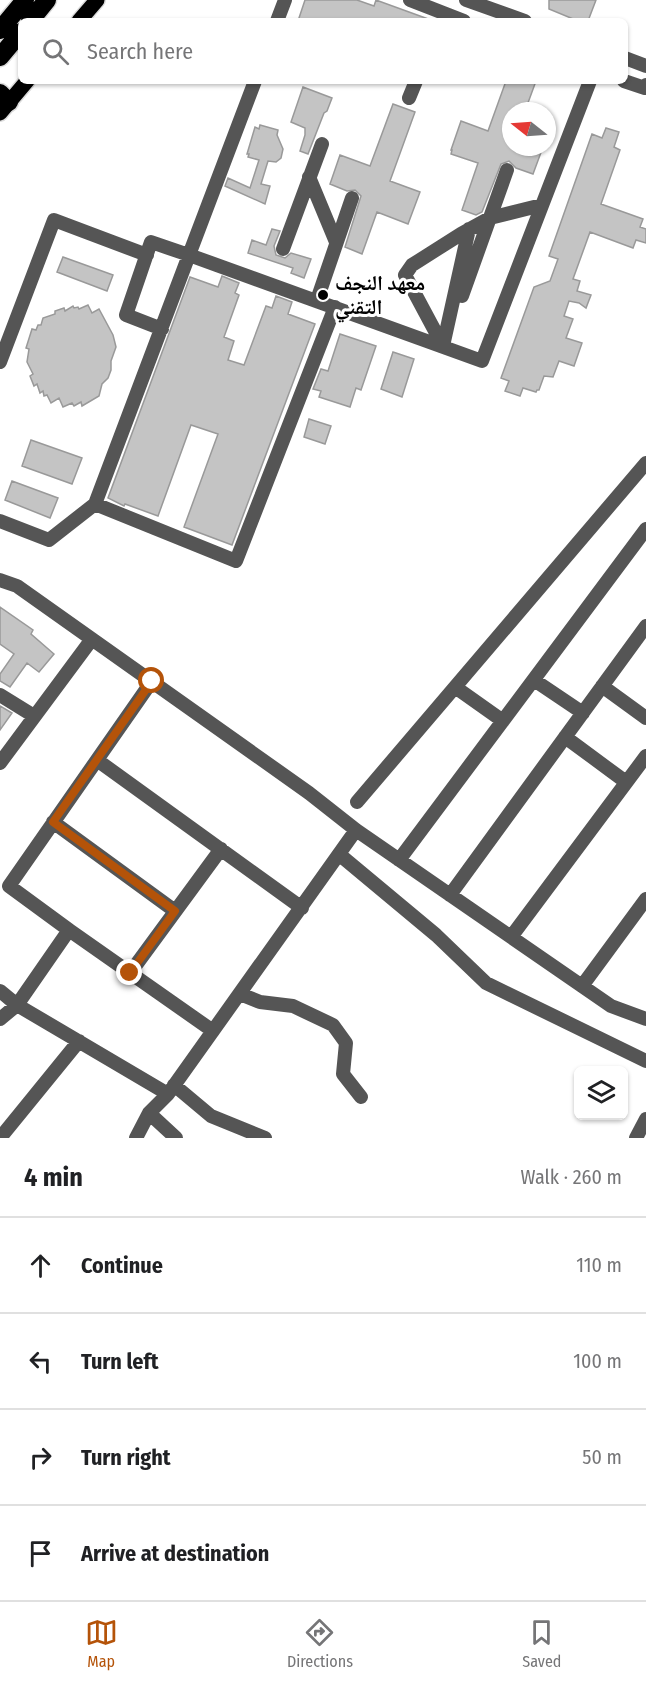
<!DOCTYPE html>
<html lang="en">
<head>
<meta charset="utf-8">
<style>
	body { margin:0; font-family:"Fira Sans Condensed","Noto Naskh Arabic",sans-serif; background:#f6f6f6; color:#202124 }
	.controls { position:absolute; right:18px; bottom:18px; display:grid; overflow:hidden; border-radius:9px; box-shadow:0 2px 4px #0004 }
	.controls button { width:54px; height:54px; display:grid; place-items:center; padding:0; border:0; border-bottom:2px solid #e0e0e0; background:#fff; color:#202124; font:30px sans-serif }
	.compass { position:absolute; left:502px; top:102px; width:54px; height:54px; border-radius:50%; background:#fff; box-shadow:0 2px 4px #0004; rotate:287deg }
	.stop { position:absolute; width:18px; height:18px; margin:-14px; border:4px solid #b45309; border-radius:50%; background:#fff }
	.stop.end { background:#b45309; border-color:#fff; box-shadow:0 2px 6px #0008 }
	.list { margin:0; padding:0; list-style:none }
	h2 { display:flex; justify-content:space-between; align-items:center; height:78px; margin:0; padding:0 24px; font-size:26px }
	h2 small { font-size:20px; font-weight:400; color:#757577 }
	.list li { display:grid; grid-template-columns:39px 1fr auto; gap:18px; align-items:center; box-sizing:border-box; height:96px; padding:0 24px; border-top:2px solid #e0e0e0 }
	.list b { display:block; font-size:22px; white-space:nowrap }
	.list em { font-size:20px; font-style:normal; color:#757577 }
	.icon { flex:none; width:33px; height:33px; fill:none; stroke:currentColor; stroke-width:2; stroke-linecap:round; stroke-linejoin:round }
	.map { position:relative; flex:none; width:646px; height:1138px; overflow:hidden }
	.search { position:absolute; background:#fff; box-shadow:0 2px 4px #0004; left:18px; right:18px; top:18px; height:66px; display:flex; align-items:center; gap:15px; box-sizing:border-box; padding:0 21px; border-radius:9px; color:#757577; font-size:22px }
	.sheet { height:462px; background:#fff }
	nav { display:flex; justify-content:space-around; align-items:center; box-sizing:border-box; height:84px; border-top:2px solid #e0e0e0; background:#fff; font-size:16px; color:#757577 }
	nav a { display:grid; justify-items:center; gap:3px }
	nav .on { color:#b45309 }
	.map>svg:first-child { display:block }
	.building { fill:#c4c4c4; stroke:#999; stroke-width:1.5 }
	.lines { fill:none; stroke-linecap:round; stroke-linejoin:round }
	.major-casing { stroke:#dbdbdb; stroke-width:18 }
	.highway-casing { stroke:#dbdbdb; stroke-width:21 }
	.minor { stroke:#555; stroke-width:14 }
	.major { stroke:#000; stroke-width:15 }
	.highway { stroke:#000; stroke-width:18 }
	.route { stroke:#b45309; stroke-width:8 }
	.poi-dot { fill:#000; stroke:#fff; stroke-width:2 }
	.labels { text-anchor:middle; dominant-baseline:central; stroke-width:6; stroke-linejoin:round; paint-order:stroke }
	.poi-label { font-size:21px; font-weight:bold; fill:#000; stroke:#fff; text-anchor:start }
</style>
</head>
<body>
<div class="map">
<svg width="646" height="1138" viewBox="0 0 646 1138">
	<rect width="100%" height="100%" fill="#fff"/>
	<!-- building -->
	<path class="building" d="M 305,0 L 357,0 L 374,6 L 376,0 L 431,20 L 298,21 Z
		M 549,0 L 596,0 L 588,21 L 578,21 L 549,9 Z
		M 506,81 L 536,81 L 525,111 L 511,111 L 511,147 L 543,147 L 533,174 L 516,168 L 509,161 L 501,164 L 482,212 L 476,215 L 462,210 L 478,163 L 451,154 L 452,150 L 451,150 L 461,121 L 488,131 Z
		M 303,87 L 332,98 L 327,111 L 324,113 L 308,154 L 300,151 L 305,135 L 305,128 L 291,122 Z
		M 393,104 L 415,112 L 390,181 L 420,192 L 408,224 L 377,212 L 362,254 L 345,247 L 361,196 L 355,190 L 347,191 L 330,184 L 340,155 L 370,166 Z
		M 260,125 L 278,130 L 277,135 L 283,149 L 281,158 L 276,162 L 268,161 L 261,184 L 270,186 L 265,204 L 225,186 L 228,178 L 250,188 L 259,160 L 248,157 L 249,154 L 247,154 L 255,127 L 259,129 Z
		M 606,128 L 619,132 L 614,147 L 620,150 L 601,204 L 643,219 L 640,227 L 646,229 L 646,243 L 636,240 L 633,248 L 590,232 L 573,279 L 580,281 L 577,291 L 591,295 L 586,308 L 579,303 L 569,301 L 564,316 L 573,319 L 566,338 L 582,343 L 574,366 L 559,361 L 553,377 L 544,376 L 539,390 L 537,390 L 536,392 L 523,388 L 520,396 L 505,391 L 509,381 L 501,378 L 534,287 L 550,281 L 558,259 L 549,256 L 592,134 L 602,138 Z
		M 272,229 L 280,231 L 274,246 L 276,255 L 285,258 L 291,253 L 311,259 L 304,278 L 291,273 L 293,268 L 248,253 L 252,240 L 266,245 Z
		M 63,257 L 113,275 L 107,291 L 57,272 Z
		M 222,276 L 239,283 L 235,293 L 239,295 L 224,337 L 234,341 L 228,360 L 244,365 L 266,306 L 272,308 L 276,296 L 292,302 L 288,314 L 315,324 L 232,545 L 184,527 L 218,434 L 191,425 L 158,516 L 125,504 L 124,506 L 108,498 L 190,277 L 218,287 Z
		M 88,305 L 92,313 L 99,309 L 113,335 L 116,347 L 111,361 L 111,370 L 108,378 L 102,384 L 99,396 L 82,406 L 81,402 L 74,406 L 72,403 L 63,407 L 59,398 L 51,403 L 47,395 L 44,396 L 43,391 L 40,393 L 37,384 L 34,386 L 30,376 L 33,374 L 27,362 L 29,349 L 26,348 L 32,329 L 36,330 L 38,325 L 41,325 L 43,318 L 55,314 L 55,311 L 64,308 L 65,311 L 73,306 L 74,308 L 78,307 L 79,309 Z
		M 340,334 L 376,346 L 361,390 L 356,388 L 350,407 L 319,397 L 321,391 L 313,389 L 321,369 L 328,371 Z
		M 393,352 L 414,359 L 402,397 L 381,389 Z
		M 309,419 L 331,426 L 325,444 L 304,437 Z
		M 31,440 L 82,458 L 72,484 L 22,466 Z
		M 12,481 L 58,498 L 50,518 L 5,500 Z
		M 0,607 L 33,630 L 31,634 L 54,654 L 39,672 L 27,663 L 10,687 L 0,681 L 0,674 L 14,654 L 0,644 Z
		M 0,706 L 12,713 L 0,730 Z"/>
	<g class="lines">
		<!-- major casing -->
		<g class="major-casing">
			<path id="major" d="M 79,21 L 97,0
				M 0,113 L 27,81"/>
		</g>
		<!-- highway casing -->
		<g class="highway-casing">
			<path id="highway" d="M 30,21 L 47,0
				M 0,30 L 25,0
				M 0,57 L 21,32
				M 0,93 L 9,102"/>
		</g>
		<!-- minor -->
		<path class="minor" d="M 410,0 L 464,21
			M 466,0 L 525,21
			M 277,21 L 285,0
			M 625,58 L 646,66
			M 255,81 L 189,255 L 482,361 L 590,81
			M 624,81 L 645,88 L 646,85
			M 409,98 L 416,81
			M 309,177 L 336,242
			M 469,229 L 443,346 L 405,275 L 412,265 L 461,234 L 490,218 L 542,205
			M 283,249 L 322,144
			M 462,296 L 507,170
			M 317,300 L 352,198
			M 162,329 L 126,315 L 151,242 L 189,255 L 95,504 L 236,561 L 335,307
			M 0,362 L 54,220 L 147,255
			M 0,521 L 49,540 L 95,504
			M 0,580 L 17,586 L 309,793 L 356,830 L 611,1006 L 646,1019
			M 534,680 L 583,713
			M 602,686 L 646,718
			M 455,687 L 503,721
			M 0,695 L 34,716
			M 565,737 L 626,782
			M 97,760 L 302,908
			M 0,763 L 92,639
			M 357,802 L 646,463
			M 53,822 L 175,911
			M 340,855 L 436,935 L 486,983 L 646,1061
			M 399,860 L 646,529
			M 450,895 L 646,626
			M 69,930 L 213,1031
			M 511,937 L 646,756
			M 130,973 L 221,849
			M 582,986 L 646,899
			M 0,991 L 17,1005 L 69,930 L 9,886 L 152,681
			M 240,994 L 260,1002 L 293,1006 L 333,1025 L 346,1043 L 343,1074 L 361,1097
			M 0,1019 L 17,1005 L 168,1094
			M 174,1085 L 211,1116 L 265,1138
			M 149,1113 L 176,1138
			M 0,1138 L 79,1041
			M 136,1138 L 149,1113 L 168,1094 L 356,830
			M 636,1138 L 646,1119"/>
		<!-- major -->
		<use href="#major" class="major"/>
		<!-- highway -->
		<use href="#highway" class="highway"/>
	</g>
	<g class="lines">
		<!-- route -->
		<path class="route" d="M 130,973 L 175,911 L 53,822 L 152,681"/>
	</g>
	<!-- markers -->
	<circle class="poi-dot" cx="323" cy="295" r="6"/>
	<g class="labels">
		<!-- poi labels -->
		<g class="poi-label">
			<text x="335" y="283">معهد النجف<tspan x="335" dy="24">التقني</tspan></text>
		</g>
	</g>
</svg>
<div class="controls">
<button><svg class="icon" aria-label="layers" viewBox="0 0 24 24"><path d="M12 4l9 5-9 5-9-5zM3 14l9 5 9-5"/></svg></button>
</div>
<svg class="compass" viewBox="-18 -18 36 36"><path d="M0-13l5 13h-10z" fill="#e53935"/><path d="M0 13l5-13h-10z" fill="#757577"/></svg>
<div class="stop" style="left:152px;top:681px"></div>
<div class="stop end" style="left:130px;top:973px"></div>
<div class="search"><svg class="icon" aria-label="search" viewBox="0 0 24 24"><circle cx="10" cy="10" r="6"/><path d="M15 15l6 6"/></svg>Search here</div>
</div>
<section class="sheet">
<h2>4 min<small>Walk · 260 m</small></h2>
<ul class="list">
<li><svg class="icon" aria-label="ahead" viewBox="0 0 24 24"><path d="M12 20V5M6 11l6-6 6 6"/></svg><div><b>Continue</b></div><em>110 m</em></li>
<li><svg class="icon" aria-label="left" viewBox="0 0 24 24"><path d="M17 20v-9H6M10 6l-5 5 5 5"/></svg><div><b>Turn left</b></div><em>100 m</em></li>
<li><svg class="icon" aria-label="right" viewBox="0 0 24 24"><path d="M7 20v-9h11M14 6l5 5-5 5"/></svg><div><b>Turn right</b></div><em>50 m</em></li>
<li><svg class="icon" aria-label="arrive" viewBox="0 0 24 24"><path d="M6 21V4h12l-3 4 3 4H6"/></svg><div><b>Arrive at destination</b></div></li>
</ul>
</section>
<nav>
<a class="on"><svg class="icon" aria-label="map" viewBox="0 0 24 24"><path d="M3 6l6-2 6 2 6-2v14l-6 2-6-2-6 2zM9 4v14M15 6v14"/></svg>Map</a>
<a><svg class="icon" aria-label="directions" viewBox="0 0 24 24"><path d="M12 3l9 9-9 9-9-9zM9 14v-3h6M13 9l2 2-2 2"/></svg>Directions</a>
<a><svg class="icon" aria-label="saved" viewBox="0 0 24 24"><path d="M7 4h10v16l-5-4-5 4z"/></svg>Saved</a>
</nav>
</body>
</html>
